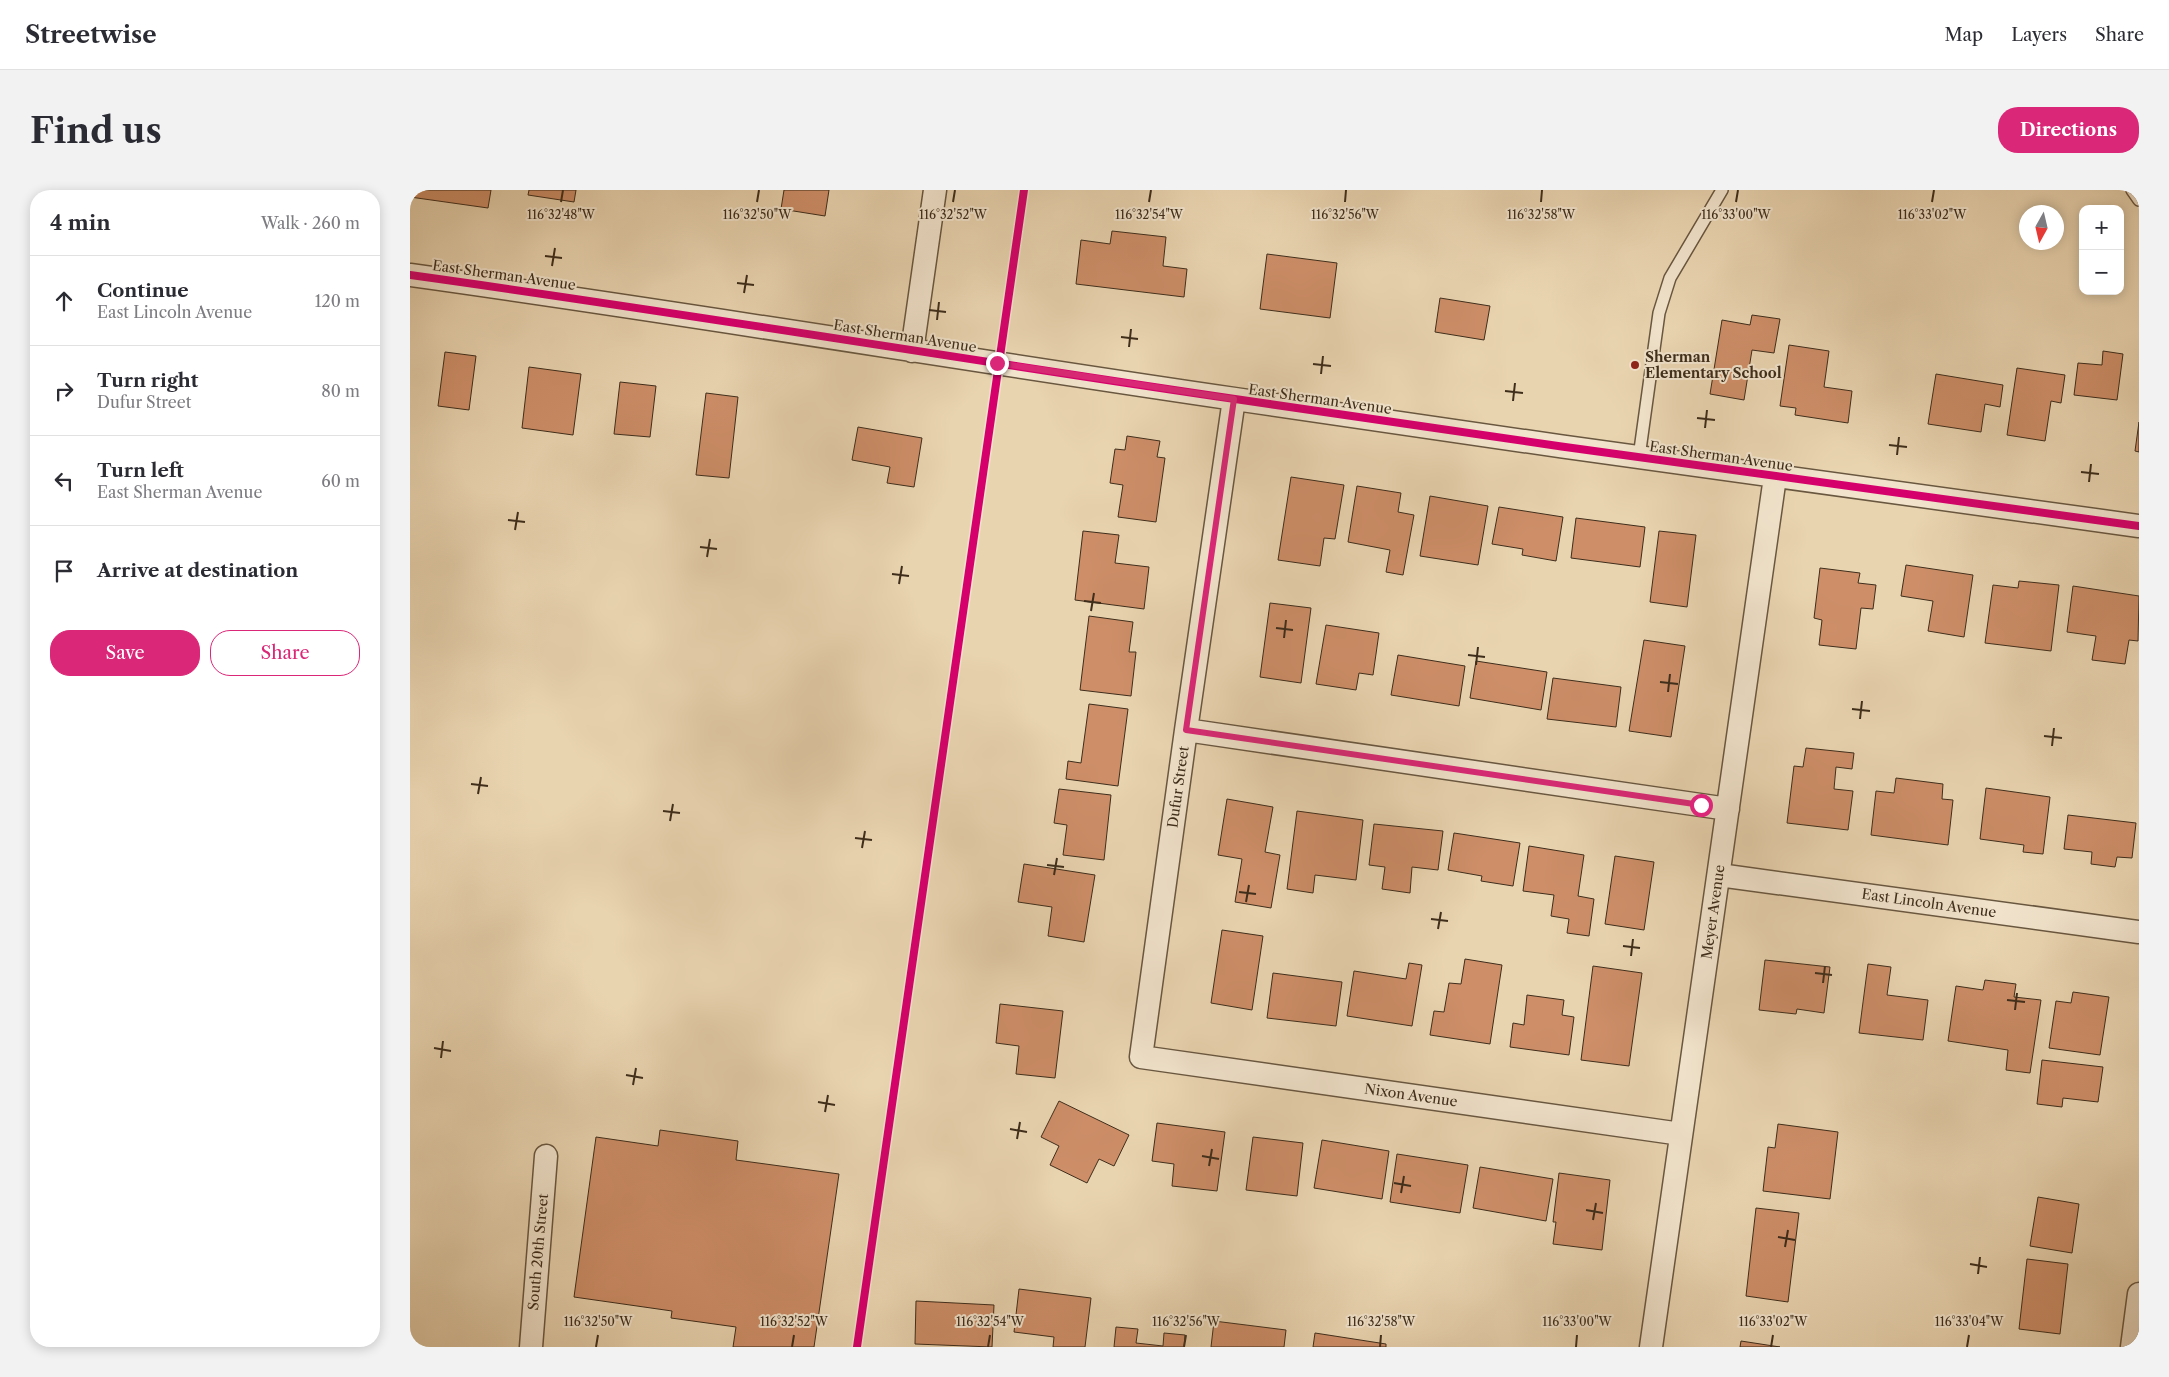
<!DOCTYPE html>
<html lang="en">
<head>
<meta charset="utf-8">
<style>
	body { margin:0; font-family:"Libre Caslon Text",serif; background:#f2f2f3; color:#2b2b33 }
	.controls { position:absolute; right:15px; top:15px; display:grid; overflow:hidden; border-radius:10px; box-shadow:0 2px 12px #0003 }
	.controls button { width:45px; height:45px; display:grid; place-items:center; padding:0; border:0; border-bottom:1px solid #e1e1e2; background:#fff; color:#2b2b33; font:25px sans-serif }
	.compass { position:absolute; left:1609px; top:15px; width:45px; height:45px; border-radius:50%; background:#fff; box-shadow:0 2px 12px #0003; rotate:188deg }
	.stop { position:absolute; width:15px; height:15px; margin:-11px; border:4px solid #db2777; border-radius:50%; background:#fff }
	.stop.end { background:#db2777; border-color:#fff; box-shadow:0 1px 5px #0008 }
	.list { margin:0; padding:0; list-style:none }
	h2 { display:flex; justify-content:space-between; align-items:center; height:65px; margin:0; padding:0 20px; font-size:21px }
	h2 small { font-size:16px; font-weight:400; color:#7c7c81 }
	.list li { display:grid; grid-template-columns:32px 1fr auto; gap:15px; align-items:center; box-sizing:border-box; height:90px; padding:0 20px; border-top:1px solid #e1e1e2 }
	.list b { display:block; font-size:19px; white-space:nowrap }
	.list p { margin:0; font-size:16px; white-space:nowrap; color:#7c7c81 }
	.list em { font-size:16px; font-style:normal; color:#7c7c81 }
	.actions { display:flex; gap:10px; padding:15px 20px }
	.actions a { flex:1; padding:11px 0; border:1px solid #db2777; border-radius:20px; text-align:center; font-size:18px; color:#db2777 }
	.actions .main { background:#db2777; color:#fff }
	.icon { flex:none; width:28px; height:28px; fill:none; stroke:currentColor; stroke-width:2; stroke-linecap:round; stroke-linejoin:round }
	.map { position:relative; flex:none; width:1729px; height:1157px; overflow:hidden; border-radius:20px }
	header { display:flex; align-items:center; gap:30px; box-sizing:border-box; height:70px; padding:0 25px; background:#fff; border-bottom:1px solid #e1e1e2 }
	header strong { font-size:24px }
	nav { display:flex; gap:28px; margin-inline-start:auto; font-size:18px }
	.intro { display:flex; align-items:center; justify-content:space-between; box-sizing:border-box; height:120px; padding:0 30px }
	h1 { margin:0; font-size:35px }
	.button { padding:12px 22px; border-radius:20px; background:#db2777; color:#fff; font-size:18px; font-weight:700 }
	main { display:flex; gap:30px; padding:0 30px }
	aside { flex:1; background:#fff; border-radius:20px; box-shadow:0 2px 12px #0003 }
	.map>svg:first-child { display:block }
	.building { fill:#cd8e68; stroke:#3e2d1b }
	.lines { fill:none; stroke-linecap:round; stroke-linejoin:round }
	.service-casing { stroke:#695740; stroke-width:14 }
	.minor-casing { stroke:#695740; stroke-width:25 }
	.service { stroke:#f1e3cc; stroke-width:11 }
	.minor { stroke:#f1e3cc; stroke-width:22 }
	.cycleway-casing { stroke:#f1e3cc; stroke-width:11 }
	.cycleway { stroke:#d6006c; stroke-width:8 }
	.route { stroke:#db2777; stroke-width:6 }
	.ticks { fill:none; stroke:#3e2d1b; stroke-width:2 }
	.poi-dot { fill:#8f2418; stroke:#f1e3cc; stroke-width:2 }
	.labels { text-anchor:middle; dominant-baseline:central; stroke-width:4; stroke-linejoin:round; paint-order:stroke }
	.street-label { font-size:14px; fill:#3e2d1b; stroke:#f1e3cc }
	.poi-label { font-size:14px; font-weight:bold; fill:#3e2d1b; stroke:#f1e3cc; text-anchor:start }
	.ticks-label { font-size:12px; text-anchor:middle; fill:#3e2d1b; stroke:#f1e3cc; stroke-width:4; stroke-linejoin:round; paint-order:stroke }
</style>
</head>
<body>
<header>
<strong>Streetwise</strong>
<nav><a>Map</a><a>Layers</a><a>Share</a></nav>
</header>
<div class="intro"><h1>Find us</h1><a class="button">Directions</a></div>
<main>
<aside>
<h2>4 min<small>Walk · 260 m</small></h2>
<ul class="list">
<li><svg class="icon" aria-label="ahead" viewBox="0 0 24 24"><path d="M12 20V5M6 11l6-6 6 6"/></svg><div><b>Continue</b><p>East Lincoln Avenue</p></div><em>120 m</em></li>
<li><svg class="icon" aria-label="right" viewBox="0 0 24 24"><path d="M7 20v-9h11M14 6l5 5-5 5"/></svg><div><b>Turn right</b><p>Dufur Street</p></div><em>80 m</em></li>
<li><svg class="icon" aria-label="left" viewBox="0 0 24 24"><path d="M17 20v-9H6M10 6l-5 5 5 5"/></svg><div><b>Turn left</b><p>East Sherman Avenue</p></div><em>60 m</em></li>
<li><svg class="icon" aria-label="arrive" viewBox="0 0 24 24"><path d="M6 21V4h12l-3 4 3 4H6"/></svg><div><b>Arrive at destination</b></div></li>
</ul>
<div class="actions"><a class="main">Save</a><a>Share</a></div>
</aside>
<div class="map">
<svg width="1729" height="1157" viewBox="0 0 1729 1157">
	<rect width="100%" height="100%" fill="#e9d4b0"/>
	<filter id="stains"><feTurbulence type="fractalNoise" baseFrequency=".004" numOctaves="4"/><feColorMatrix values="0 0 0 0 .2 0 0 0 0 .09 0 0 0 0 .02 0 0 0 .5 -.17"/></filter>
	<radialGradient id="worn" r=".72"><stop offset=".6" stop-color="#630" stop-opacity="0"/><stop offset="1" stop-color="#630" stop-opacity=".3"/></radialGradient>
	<!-- building -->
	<path class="building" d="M 0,0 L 81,0 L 78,18 L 0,7 Z
		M 119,0 L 166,0 L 164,12 L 118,5 Z
		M 374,0 L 419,0 L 415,26 L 371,19 Z
		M 702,41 L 756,47 L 753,76 L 777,79 L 774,107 L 666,94 L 671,50 L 700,54 Z
		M 857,64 L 927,73 L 920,128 L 850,119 Z
		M 1030,108 L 1080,116 L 1074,150 L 1025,142 Z
		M 1342,125 L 1370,129 L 1364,163 L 1342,160 L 1334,210 L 1300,204 L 1312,130 L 1340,135 Z
		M 1379,155 L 1419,161 L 1414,197 L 1442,201 L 1438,233 L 1385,225 L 1386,218 L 1370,216 Z
		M 1693,161 L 1713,164 L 1707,210 L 1664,205 L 1668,173 L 1692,175 Z
		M 35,162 L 66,166 L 59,220 L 28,216 Z
		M 119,177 L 171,184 L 163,245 L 112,238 Z
		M 1607,178 L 1655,185 L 1651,213 L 1641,211 L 1635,251 L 1597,245 Z
		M 1526,184 L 1593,195 L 1590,217 L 1575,214 L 1571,242 L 1518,234 Z
		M 210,192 L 246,196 L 240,247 L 204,244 Z
		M 296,203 L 328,207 L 319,288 L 286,285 Z
		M 1729,232 L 1729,262 L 1725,261 Z
		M 448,237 L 512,248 L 504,297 L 477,293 L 480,277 L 442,270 Z
		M 717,246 L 750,251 L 747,267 L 755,268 L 746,332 L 708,327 L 713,295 L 700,293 L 705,259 L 715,260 Z
		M 881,287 L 934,295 L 925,349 L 914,348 L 910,376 L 868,370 Z
		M 947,296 L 991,303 L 988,322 L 1004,325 L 993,385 L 976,382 L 980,360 L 938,352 Z
		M 1020,306 L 1078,316 L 1068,375 L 1010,366 Z
		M 1089,317 L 1153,327 L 1146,371 L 1112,365 L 1113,359 L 1082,354 Z
		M 1166,328 L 1235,337 L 1230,377 L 1161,368 Z
		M 673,341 L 709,345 L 705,373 L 739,377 L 734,419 L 665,410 Z
		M 1249,341 L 1286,345 L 1277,417 L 1240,412 Z
		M 1496,375 L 1563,385 L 1554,447 L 1518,441 L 1523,411 L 1491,406 Z
		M 1410,378 L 1450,383 L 1448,393 L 1466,395 L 1463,419 L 1451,418 L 1446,459 L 1409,455 L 1412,430 L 1404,428 Z
		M 1609,391 L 1649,395 L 1641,461 L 1575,453 L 1583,395 L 1608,398 Z
		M 1663,396 L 1729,406 L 1728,451 L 1719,450 L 1715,474 L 1682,470 L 1686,446 L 1657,442 Z
		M 860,413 L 901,418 L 891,493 L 850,487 Z
		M 679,426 L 723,432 L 719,462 L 726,462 L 721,506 L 670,500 Z
		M 916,435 L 969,443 L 963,485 L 949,483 L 946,500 L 906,494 Z
		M 1234,450 L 1275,456 L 1261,547 L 1219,541 Z
		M 988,465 L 1055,476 L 1049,516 L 981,505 Z
		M 1066,471 L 1137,482 L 1131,520 L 1060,508 Z
		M 1143,488 L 1211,497 L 1206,537 L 1137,529 Z
		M 679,514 L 718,519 L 708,596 L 656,589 L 658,571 L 671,573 Z
		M 1396,558 L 1444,563 L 1442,579 L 1426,577 L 1424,599 L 1443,601 L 1438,640 L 1377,633 L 1384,576 L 1393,577 Z
		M 1486,588 L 1533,594 L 1532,609 L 1543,610 L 1538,655 L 1461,645 L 1466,601 L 1484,603 Z
		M 1576,598 L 1640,607 L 1633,664 L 1613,662 L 1614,655 L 1570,649 Z
		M 649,599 L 701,605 L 694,670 L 653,665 L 657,635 L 644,633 Z
		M 817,609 L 863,617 L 855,662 L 870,665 L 861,718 L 825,712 L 832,669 L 808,665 Z
		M 887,621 L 953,630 L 946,690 L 905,685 L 903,703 L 877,699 Z
		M 1658,625 L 1726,633 L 1722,668 L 1707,667 L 1705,677 L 1681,674 L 1682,662 L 1654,659 Z
		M 964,634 L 1033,641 L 1028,680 L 1002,677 L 1000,703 L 972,699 L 975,677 L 959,675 Z
		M 1044,643 L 1110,653 L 1103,696 L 1071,691 L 1072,686 L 1038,680 Z
		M 1119,656 L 1174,665 L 1168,706 L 1184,709 L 1179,746 L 1157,743 L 1159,729 L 1141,726 L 1144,705 L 1113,701 Z
		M 1205,666 L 1244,672 L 1234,740 L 1195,734 Z
		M 614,674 L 685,685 L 674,752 L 638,746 L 642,717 L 608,712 Z
		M 812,740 L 853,746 L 842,820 L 801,813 Z
		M 1055,769 L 1092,775 L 1080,854 L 1020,845 L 1024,821 L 1034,822 L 1039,793 L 1051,794 Z
		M 1355,770 L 1420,777 L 1414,823 L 1387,819 L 1386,824 L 1349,820 Z
		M 999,773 L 1012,775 L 1002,836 L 937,826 L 944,781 L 996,789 Z
		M 1458,774 L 1481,777 L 1477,805 L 1518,810 L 1513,850 L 1449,843 Z
		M 1183,776 L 1232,783 L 1219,876 L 1171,870 Z
		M 863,783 L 932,792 L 926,836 L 857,828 Z
		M 1575,790 L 1606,794 L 1604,807 L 1631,810 L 1620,883 L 1596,880 L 1598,860 L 1538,851 L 1546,796 L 1573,800 Z
		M 1663,802 L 1699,807 L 1690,865 L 1639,858 L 1646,811 L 1661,813 Z
		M 1117,805 L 1154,810 L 1152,825 L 1164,827 L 1159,865 L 1100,857 L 1103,833 L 1114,835 Z
		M 590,814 L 653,821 L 645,888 L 606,884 L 609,856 L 586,853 Z
		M 1632,870 L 1693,877 L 1688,912 L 1653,908 L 1652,917 L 1627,914 Z
		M 649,911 L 719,945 L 704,976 L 689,969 L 677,993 L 640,975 L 649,956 L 631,947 Z
		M 747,933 L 815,942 L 807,1001 L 762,996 L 764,974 L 742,971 Z
		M 1368,934 L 1428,942 L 1420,1009 L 1353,1001 L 1358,957 L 1365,958 Z
		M 250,940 L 328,951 L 326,970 L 429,984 L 404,1157 L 323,1157 L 326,1137 L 261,1128 L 262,1121 L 164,1107 L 186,947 L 248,956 Z
		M 843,947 L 893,953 L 887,1006 L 836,1000 Z
		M 912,950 L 979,961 L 972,1009 L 904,998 Z
		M 987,964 L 1058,975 L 1050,1023 L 980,1012 Z
		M 1070,977 L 1143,989 L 1136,1031 L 1063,1018 Z
		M 1149,983 L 1200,990 L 1192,1060 L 1143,1054 L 1146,1032 L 1143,1032 Z
		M 1628,1007 L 1669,1014 L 1662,1063 L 1620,1056 Z
		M 1346,1018 L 1389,1023 L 1378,1112 L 1336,1106 Z
		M 1617,1069 L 1658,1074 L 1650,1144 L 1609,1139 Z
		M 609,1099 L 681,1108 L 675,1157 L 643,1157 L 644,1147 L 604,1142 Z
		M 506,1111 L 584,1115 L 582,1157 L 505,1154 Z
		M 804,1131 L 876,1140 L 874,1157 L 801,1157 Z
		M 706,1137 L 728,1139 L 726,1153 L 753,1156 L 754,1143 L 775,1145 L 774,1157 L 704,1157 Z
		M 905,1143 L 976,1154 L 976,1157 L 903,1157 Z
		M 1331,1151 L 1370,1157 L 1330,1157 Z"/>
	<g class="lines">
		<!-- service casing -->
		<g class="service-casing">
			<path id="service" d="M 1722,0 L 1729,10
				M 1229,267 L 1249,123 L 1260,88 L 1312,0"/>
		</g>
		<!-- minor casing -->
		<g class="minor-casing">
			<path id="minor" d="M 0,85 C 275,123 550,169 825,209 C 1126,254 1427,295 1729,336
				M 502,161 L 525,0
				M 824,209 L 776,540 L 731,867 L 1271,944
				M 776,540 L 1318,619
				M 1309,685 L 1729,742
				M 121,1157 L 136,966
				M 1241,1157 L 1365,287
				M 1722,1157 L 1729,1104"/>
		</g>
		<!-- service -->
		<use href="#service" class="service"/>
		<!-- minor -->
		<use href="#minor" class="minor"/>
		<!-- cycleway casing -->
		<g class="cycleway-casing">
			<path id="cycleway" d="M 0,85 C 275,123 550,169 825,209 C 1126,254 1427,295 1729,336
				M 447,1157 L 614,0"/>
		</g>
		<!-- cycleway -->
		<use href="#cycleway" class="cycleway"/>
	</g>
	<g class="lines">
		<!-- route -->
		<path class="route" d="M 587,173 L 824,209 L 776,540 L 1291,615"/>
	</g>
	<!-- ticks -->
	<path class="ticks" d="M 151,12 L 153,0M 347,12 L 349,0M 543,12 L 545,0M 739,12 L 741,0M 935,12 L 936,0M 1131,12 L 1132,0M 1326,12 L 1328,0M 1522,12 L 1524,0M 135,66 L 152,68M 142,76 L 145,58M 327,93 L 344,95M 334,103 L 337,85M 519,120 L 536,122M 527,130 L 529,112M 711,147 L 728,149M 719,157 L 721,139M 903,174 L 921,176M 911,184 L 913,166M 1095,201 L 1113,203M 1103,211 L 1105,193M 1287,228 L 1305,230M 1295,238 L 1297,220M 1479,255 L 1497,257M 1487,265 L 1489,247M 1671,282 L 1689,284M 1679,292 L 1681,274M 98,330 L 115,332M 105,340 L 108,322M 290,357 L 307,359M 297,367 L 300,349M 482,384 L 499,386M 489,394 L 492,376M 674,411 L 691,413M 681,421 L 684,403M 866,438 L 883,440M 874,448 L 876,430M 1058,465 L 1075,467M 1066,475 L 1068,457M 1250,492 L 1268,494M 1258,502 L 1260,484M 1442,519 L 1460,521M 1450,529 L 1452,511M 1634,546 L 1652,548M 1642,556 L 1644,538M 61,594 L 78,596M 68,604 L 71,587M 253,621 L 270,623M 260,631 L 263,614M 445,648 L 462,650M 452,658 L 455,641M 637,675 L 654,677M 644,685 L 647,668M 829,702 L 846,704M 836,712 L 839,695M 1021,729 L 1038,731M 1028,739 L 1031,722M 1213,756 L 1230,758M 1221,766 L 1223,749M 1405,783 L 1422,785M 1413,793 L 1415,776M 1597,810 L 1615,812M 1605,820 L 1607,803M 24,858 L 41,861M 31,868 L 33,851M 216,885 L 233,888M 223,895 L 226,878M 408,912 L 425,915M 415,922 L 418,905M 600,939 L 617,942M 607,949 L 610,932M 792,966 L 809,969M 799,976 L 802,959M 984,993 L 1001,996M 991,1003 L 994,986M 1176,1020 L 1193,1023M 1183,1030 L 1186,1013M 1368,1047 L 1385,1050M 1375,1057 L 1378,1040M 1560,1074 L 1577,1077M 1568,1084 L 1570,1067M 186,1157 L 188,1145M 382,1157 L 384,1145M 578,1157 L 580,1145M 774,1157 L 776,1145M 970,1157 L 971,1145M 1166,1157 L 1167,1145M 1361,1157 L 1363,1145M 1557,1157 L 1559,1145"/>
	<!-- markers -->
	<circle class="poi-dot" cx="1225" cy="175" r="5"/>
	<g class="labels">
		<!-- street labels -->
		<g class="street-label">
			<text transform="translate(94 85) rotate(8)">East Sherman Avenue</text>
			<text transform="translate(495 146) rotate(9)">East Sherman Avenue</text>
			<text transform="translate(910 209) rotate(8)">East Sherman Avenue</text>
			<text transform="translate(1311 266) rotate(8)">East Sherman Avenue</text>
			<text transform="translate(768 597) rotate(-82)">Dufur Street</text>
			<text transform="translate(1519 713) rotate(8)">East Lincoln Avenue</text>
			<text transform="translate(1303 722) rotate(-82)">Meyer Avenue</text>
			<text transform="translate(1001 905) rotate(8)">Nixon Avenue</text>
			<text transform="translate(128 1062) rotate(-85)">South 20th Street</text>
		</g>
		<!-- poi labels -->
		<g class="poi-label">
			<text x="1235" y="167">Sherman<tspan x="1235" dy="16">Elementary School</tspan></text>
		</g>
	</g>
	<g class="ticks-label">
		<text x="151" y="29">116°32'48"W</text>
		<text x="347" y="29">116°32'50"W</text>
		<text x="543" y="29">116°32'52"W</text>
		<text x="739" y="29">116°32'54"W</text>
		<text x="935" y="29">116°32'56"W</text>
		<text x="1131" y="29">116°32'58"W</text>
		<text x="1326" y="29">116°33'00"W</text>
		<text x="1522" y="29">116°33'02"W</text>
		<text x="188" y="1136">116°32'50"W</text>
		<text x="384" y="1136">116°32'52"W</text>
		<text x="580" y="1136">116°32'54"W</text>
		<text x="776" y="1136">116°32'56"W</text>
		<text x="971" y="1136">116°32'58"W</text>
		<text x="1167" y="1136">116°33'00"W</text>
		<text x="1363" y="1136">116°33'02"W</text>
		<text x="1559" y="1136">116°33'04"W</text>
	</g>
	<rect width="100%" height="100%" filter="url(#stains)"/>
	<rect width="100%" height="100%" fill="url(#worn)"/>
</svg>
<div class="controls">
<button>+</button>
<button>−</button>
</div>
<svg class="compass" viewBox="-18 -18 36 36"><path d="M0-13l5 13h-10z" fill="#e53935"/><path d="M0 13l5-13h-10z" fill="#7c7c81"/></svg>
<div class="stop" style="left:1291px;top:615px"></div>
<div class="stop end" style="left:587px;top:173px"></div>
</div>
</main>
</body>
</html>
